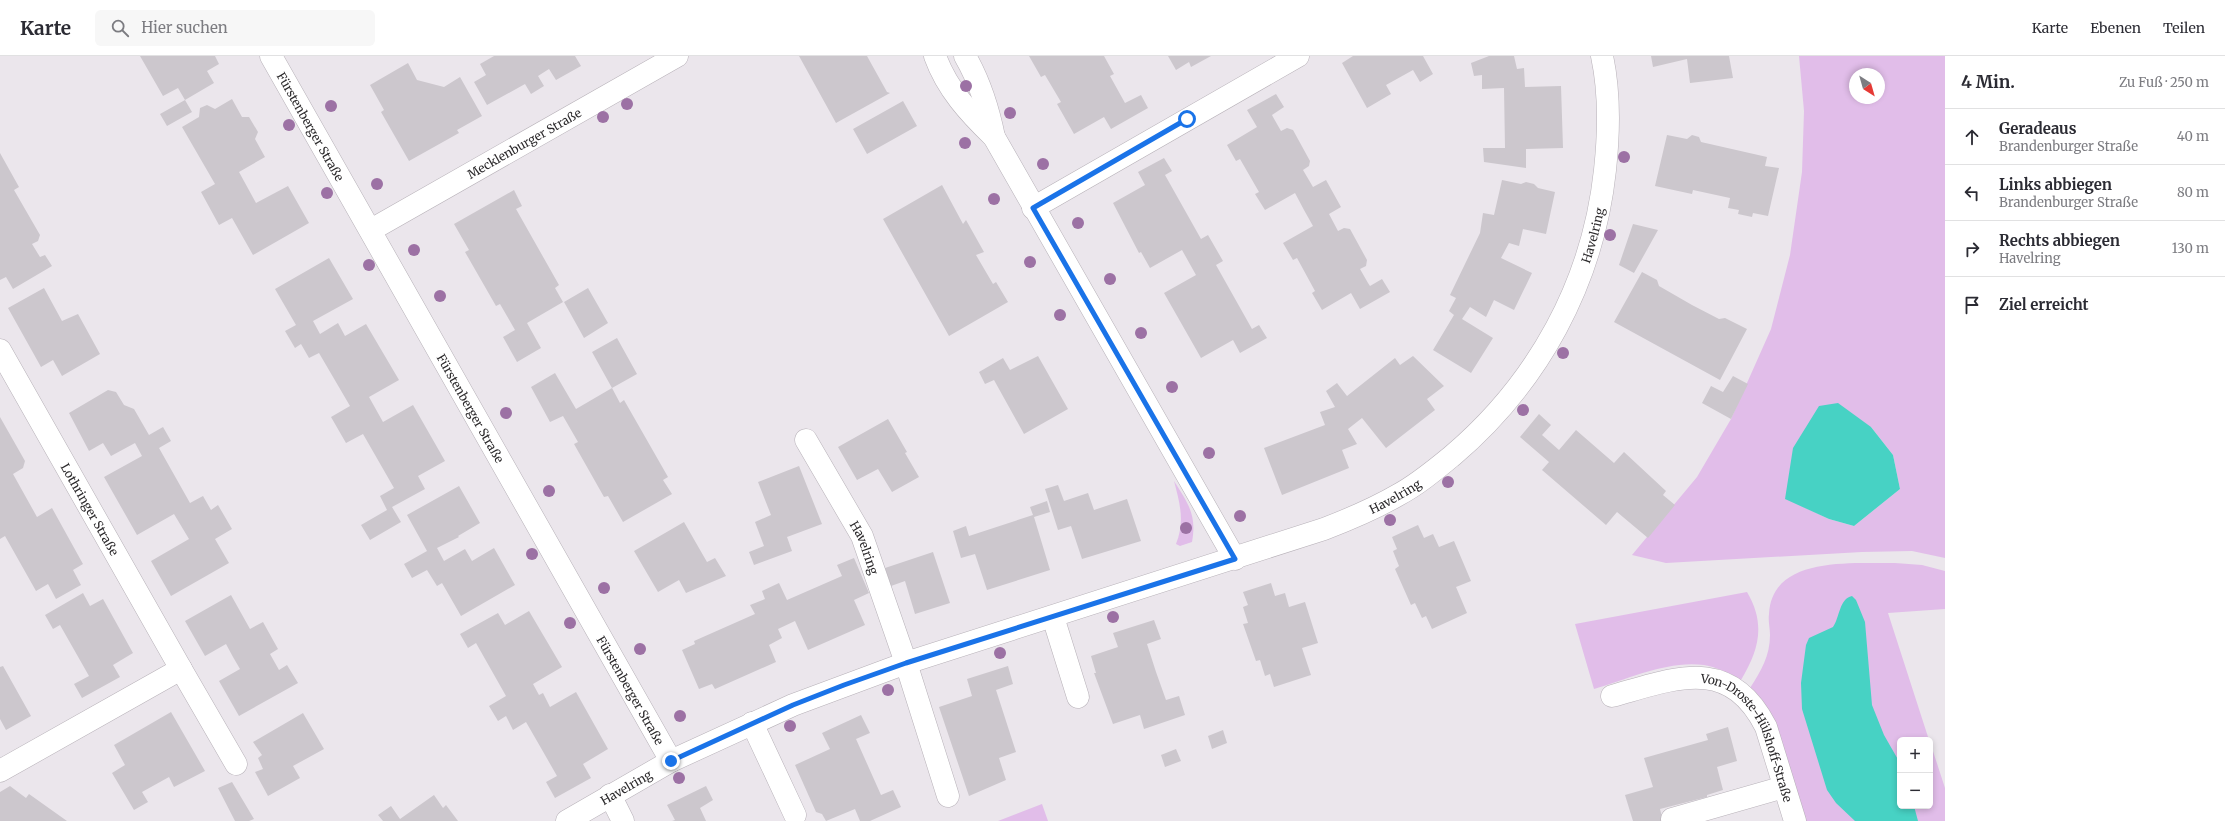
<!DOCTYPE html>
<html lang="de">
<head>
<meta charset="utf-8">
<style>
	body { margin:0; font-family:Merriweather,serif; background:#f7f7f7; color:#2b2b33 }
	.controls { position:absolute; right:12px; bottom:12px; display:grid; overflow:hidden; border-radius:6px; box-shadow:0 2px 6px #0003 }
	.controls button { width:36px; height:36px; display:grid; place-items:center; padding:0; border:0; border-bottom:1px solid #e1e1e2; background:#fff; color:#2b2b33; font:20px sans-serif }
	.compass { position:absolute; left:1849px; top:12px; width:36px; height:36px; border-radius:50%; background:#fff; box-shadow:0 2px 6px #0003; rotate:143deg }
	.stop { position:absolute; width:12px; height:12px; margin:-9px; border:3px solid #1a73e8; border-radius:50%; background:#fff }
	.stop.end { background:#1a73e8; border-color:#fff; box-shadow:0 1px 4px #0008 }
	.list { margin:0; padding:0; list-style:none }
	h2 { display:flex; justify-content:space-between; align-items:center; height:52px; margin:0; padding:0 16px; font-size:17px }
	h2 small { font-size:13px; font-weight:400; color:#7c7c81 }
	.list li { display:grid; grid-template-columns:26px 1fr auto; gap:12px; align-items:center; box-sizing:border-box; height:56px; padding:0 16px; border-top:1px solid #e1e1e2 }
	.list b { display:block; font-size:15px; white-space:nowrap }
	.list p { margin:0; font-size:13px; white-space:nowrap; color:#7c7c81 }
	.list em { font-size:13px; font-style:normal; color:#7c7c81 }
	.icon { flex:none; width:22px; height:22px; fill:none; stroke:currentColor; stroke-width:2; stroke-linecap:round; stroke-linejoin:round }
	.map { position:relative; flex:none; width:1945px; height:765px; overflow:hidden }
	header { display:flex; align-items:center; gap:24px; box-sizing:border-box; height:56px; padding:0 20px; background:#fff; border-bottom:1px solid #e1e1e2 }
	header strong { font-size:19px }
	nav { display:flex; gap:22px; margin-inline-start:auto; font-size:14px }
	.search { width:280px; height:36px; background:#f7f7f7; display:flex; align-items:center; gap:10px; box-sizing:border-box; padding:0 14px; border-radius:6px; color:#7c7c81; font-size:15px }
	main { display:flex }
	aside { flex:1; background:#fff }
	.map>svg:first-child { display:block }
	.green { fill:#e1bde9; fill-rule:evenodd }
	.water { fill:#47d2c4 }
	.building { fill:#ccc7cd }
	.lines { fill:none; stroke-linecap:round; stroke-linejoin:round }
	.minor-casing { stroke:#b7b1b8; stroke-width:23 }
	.minor { stroke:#fff; stroke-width:22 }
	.tree { fill:#9c71a4 }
	.route { stroke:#1a73e8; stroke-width:5 }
	.labels { text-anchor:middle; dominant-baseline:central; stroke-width:3; stroke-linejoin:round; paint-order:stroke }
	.street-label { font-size:12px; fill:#2c2a2c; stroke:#f8f3fa }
</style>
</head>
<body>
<header>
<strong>Karte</strong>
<div class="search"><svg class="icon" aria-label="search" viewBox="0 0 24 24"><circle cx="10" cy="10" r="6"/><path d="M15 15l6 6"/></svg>Hier suchen</div>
<nav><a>Karte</a><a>Ebenen</a><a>Teilen</a></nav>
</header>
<main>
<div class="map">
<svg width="1945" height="765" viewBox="0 0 1945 765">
	<rect width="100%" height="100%" fill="#ebe6ec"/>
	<!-- green -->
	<path class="green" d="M 1799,0 L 1945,0 L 1945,502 L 1912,495 L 1862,496 L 1666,507 L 1632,499 L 1697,421 L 1731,363 L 1771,273 L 1790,199 L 1802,116 L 1804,55 ZM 1855,18 L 1879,18 L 1879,42 L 1855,42 ZM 1871,371 L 1893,399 L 1900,433 L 1854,470 L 1829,463 L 1785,442 Z
		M 1174,425 C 1188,447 1197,459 1192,486 L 1180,490 L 1176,488 C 1185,465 1180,448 1174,425 Z
		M 1895,507 L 1922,509 L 1945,515 L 1945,553 L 1888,557 L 1929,684 L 1900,684 L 1900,750 L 1930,750 L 1930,686 L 1945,732 L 1945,765 L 1805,765 L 1750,632 C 1761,615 1770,600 1770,579 C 1770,572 1768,565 1769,558 C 1772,499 1853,508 1895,507 Z
		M 1747,536 C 1766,568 1759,594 1741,624 C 1729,618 1717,611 1704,609 C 1668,604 1628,623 1594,633 L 1575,568 Z
		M 1042,748 L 1048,765 L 998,765 Z"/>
	<!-- water -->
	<path class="water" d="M 1838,347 L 1871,371 L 1893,399 L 1900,433 L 1854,470 L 1829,463 L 1785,443 L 1793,392 L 1819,350 Z
		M 1852,540 L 1856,544 L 1865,566 L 1872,649 L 1884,679 L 1900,707 L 1900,750 L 1914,750 L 1918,765 L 1855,765 L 1836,747 L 1827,734 L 1802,653 L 1801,627 L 1806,589 L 1809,582 L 1833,571 C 1840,561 1839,543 1852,540 Z"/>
	<!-- building -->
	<path class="building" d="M 140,0 L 215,0 L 219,8 L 207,15 L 214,27 L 185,44 L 178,32 L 163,40 Z
		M 494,0 L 575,0 L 581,10 L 556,24 L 549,13 L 538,20 L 544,30 L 531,38 L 525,28 L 487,49 L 474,26 L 486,19 L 480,8 Z
		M 799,0 L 867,0 L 887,36 L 890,37 L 836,67 Z
		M 1029,0 L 1104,0 L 1114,18 L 1110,20 L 1125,47 L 1141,39 L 1148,52 L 1111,73 L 1104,61 L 1074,78 L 1057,48 L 1061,46 L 1045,19 L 1041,21 Z
		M 1168,0 L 1211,0 L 1191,11 L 1189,6 L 1176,14 Z
		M 1353,0 L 1423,0 L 1433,18 L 1420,26 L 1413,14 L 1386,29 L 1391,38 L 1367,52 L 1342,7 Z
		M 1489,0 L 1514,0 L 1517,13 L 1524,12 L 1525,31 L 1561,30 L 1563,92 L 1526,93 L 1526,112 L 1484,106 L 1483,92 L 1505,92 L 1504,32 L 1482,33 L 1482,19 L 1474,20 L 1471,7 Z
		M 1651,0 L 1729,0 L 1733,22 L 1690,27 L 1687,3 L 1653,11 Z
		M 408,7 L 417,24 L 444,31 L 460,21 L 482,60 L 457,74 L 459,77 L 409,105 L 381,56 L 384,54 L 370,29 Z
		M 1276,38 L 1284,51 L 1272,59 L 1273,61 L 1281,75 L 1287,72 L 1293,74 L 1310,105 L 1309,110 L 1303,114 L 1313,131 L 1326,124 L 1341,151 L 1329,158 L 1338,175 L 1344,172 L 1350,173 L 1367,204 L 1366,210 L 1360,213 L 1368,227 L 1370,230 L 1382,223 L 1390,236 L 1360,253 L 1351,237 L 1322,254 L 1312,237 L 1315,235 L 1297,202 L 1293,204 L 1283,187 L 1313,170 L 1304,154 L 1295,137 L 1265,154 L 1255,138 L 1259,136 L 1240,103 L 1236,105 L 1227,89 L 1257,71 L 1247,54 Z
		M 232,43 L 242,61 L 249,61 L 258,76 L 255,83 L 265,101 L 239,116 L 256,147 L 288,130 L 309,167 L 253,199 L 232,162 L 219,169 L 201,136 L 215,128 L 182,71 L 199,61 L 200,52 L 207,49 L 215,53 Z
		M 185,44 L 192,56 L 167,70 L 160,58 Z
		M 903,45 L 917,70 L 867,98 L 853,73 Z
		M 1667,79 L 1687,83 L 1692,79 L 1699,81 L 1701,86 L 1767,101 L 1765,110 L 1779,112 L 1768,160 L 1753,157 L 1752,161 L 1738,158 L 1739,154 L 1728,152 L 1730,142 L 1693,134 L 1692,138 L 1655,130 Z
		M 0,97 L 19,131 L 14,134 L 40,179 L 38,185 L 32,188 L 40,201 L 45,199 L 52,210 L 13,233 L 6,221 L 0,224 Z
		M 1164,102 L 1172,115 L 1165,119 L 1201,183 L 1208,179 L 1223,205 L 1216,209 L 1252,273 L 1259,269 L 1267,282 L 1240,297 L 1233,284 L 1201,302 L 1164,237 L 1196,219 L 1182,194 L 1150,212 L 1141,196 L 1139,197 L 1113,147 L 1145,129 L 1138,116 Z
		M 1502,124 L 1521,128 L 1526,126 L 1534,128 L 1538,132 L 1555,136 L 1546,178 L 1523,173 L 1519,190 L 1509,187 L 1501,202 L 1532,217 L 1514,254 L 1494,244 L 1486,261 L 1470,251 L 1462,263 L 1493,282 L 1471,317 L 1433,294 L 1454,259 L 1449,255 L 1456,242 L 1450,239 L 1480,177 L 1483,157 L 1494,159 Z
		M 942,129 L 963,168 L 966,164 L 984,196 L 976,199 L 993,228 L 996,226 L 1008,246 L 949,280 L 883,163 Z
		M 514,134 L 522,150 L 516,153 L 559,229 L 555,232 L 563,246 L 527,267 L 541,292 L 517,306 L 503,281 L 515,274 L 500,248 L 496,250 L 465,196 L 469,194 L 454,168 Z
		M 1633,168 L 1658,174 L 1634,217 L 1619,209 Z
		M 329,202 L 353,243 L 313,265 L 320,278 L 338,267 L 345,280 L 366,268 L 399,324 L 369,341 L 383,366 L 413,349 L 445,405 L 418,420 L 425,433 L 392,451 L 401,466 L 370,484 L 361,469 L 387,454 L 380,440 L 394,432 L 363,378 L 346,387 L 331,361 L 350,350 L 319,297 L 309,302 L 301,288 L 295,292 L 285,275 L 296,269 L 275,233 Z
		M 1642,216 L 1657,224 L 1659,230 L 1692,249 L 1719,263 L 1725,262 L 1747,273 L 1720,324 L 1614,266 Z
		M 44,232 L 62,265 L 78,258 L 100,298 L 62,320 L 53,304 L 41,311 L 8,252 Z
		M 588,232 L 608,267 L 584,282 L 564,246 Z
		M 617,282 L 637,318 L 612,332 L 592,296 Z
		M 1038,300 L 1068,353 L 1024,378 L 994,324 L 985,328 L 979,316 L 1003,302 L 1010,314 Z
		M 1413,300 L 1444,330 L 1427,343 L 1435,354 L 1386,392 L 1362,362 L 1348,373 L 1357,388 L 1342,394 L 1349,412 L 1282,439 L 1264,392 L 1325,369 L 1320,356 L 1335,351 L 1326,335 L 1337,327 L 1347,340 L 1395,302 L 1400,309 Z
		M 555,317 L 576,353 L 612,332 L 620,347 L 624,344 L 668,421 L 663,424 L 672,438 L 623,466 L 608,440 L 604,441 L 574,388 L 578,386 L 563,360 L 550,366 L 531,331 Z
		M 1733,320 L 1748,328 L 1731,363 L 1702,347 L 1711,330 L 1723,336 Z
		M 108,334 L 116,336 L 124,349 L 134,353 L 149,379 L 163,371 L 171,385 L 159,392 L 190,447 L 203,440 L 211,454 L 218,449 L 232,473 L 215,483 L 229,507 L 171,540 L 151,505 L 189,483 L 174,458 L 137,479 L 104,421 L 142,400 L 135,387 L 111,400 L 103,387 L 89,395 L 69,357 Z
		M 1539,358 L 1551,369 L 1542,379 L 1559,394 L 1576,374 L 1614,407 L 1624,396 L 1666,435 L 1663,439 L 1675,449 L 1648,482 L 1617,456 L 1606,469 L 1542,414 L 1549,406 L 1520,381 Z
		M 0,361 L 25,405 L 23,412 L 13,418 L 37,461 L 52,452 L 83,508 L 73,514 L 81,529 L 56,543 L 48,528 L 36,535 L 5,480 L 0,483 Z
		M 888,363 L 907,396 L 905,397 L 919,421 L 892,436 L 878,413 L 857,424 L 838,391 Z
		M 799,410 L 822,468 L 787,481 L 792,495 L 754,509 L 749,496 L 764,490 L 755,466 L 771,459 L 758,426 Z
		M 1058,429 L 1064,445 L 1088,437 L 1094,454 L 1127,443 L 1141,485 L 1082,503 L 1071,470 L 1058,474 L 1045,433 Z
		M 459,430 L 480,467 L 458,480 L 459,481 L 437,492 L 444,505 L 465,493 L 472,505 L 494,492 L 515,529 L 461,560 L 442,527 L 437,530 L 427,514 L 412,522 L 404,508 L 427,495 L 407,459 Z
		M 1047,445 L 1050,456 L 1034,461 L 1050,514 L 987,534 L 975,498 L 961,502 L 953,475 L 966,470 L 969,480 L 1033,459 L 1030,451 Z
		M 684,466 L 707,506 L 715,502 L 726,520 L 686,537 L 679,524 L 658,536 L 634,495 Z
		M 1418,469 L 1424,482 L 1433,478 L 1439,491 L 1454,485 L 1471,525 L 1456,531 L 1467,557 L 1432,573 L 1426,560 L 1422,562 L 1415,547 L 1411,549 L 1395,513 L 1399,510 L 1393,495 L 1397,493 L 1392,481 Z
		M 933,496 L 950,547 L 915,558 L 905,525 L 891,530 L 885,512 Z
		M 854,502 L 869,537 L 854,544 L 865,569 L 808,594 L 795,565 L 778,573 L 782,582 L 769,589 L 776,606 L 715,633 L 712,628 L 699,633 L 682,594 L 695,588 L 694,585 L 755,558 L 750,549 L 765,543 L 762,535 L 779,527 L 787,544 L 842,520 L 837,509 Z
		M 1271,527 L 1275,540 L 1285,537 L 1289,551 L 1305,546 L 1318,587 L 1302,592 L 1311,619 L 1274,631 L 1270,618 L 1265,620 L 1260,604 L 1256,605 L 1243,568 L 1248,567 L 1243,551 L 1248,549 L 1243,536 Z
		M 83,537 L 90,550 L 103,543 L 133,597 L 113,609 L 120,621 L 82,642 L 74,628 L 89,620 L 60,569 L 53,573 L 45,559 Z
		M 231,539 L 250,573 L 263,566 L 278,593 L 270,598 L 279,614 L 287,609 L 298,627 L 239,660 L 219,625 L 240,613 L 233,601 L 226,588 L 205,600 L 185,565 Z
		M 529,555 L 562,611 L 533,628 L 539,639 L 543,637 L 550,651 L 576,636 L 608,693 L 583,708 L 591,722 L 555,742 L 546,726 L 557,720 L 541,692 L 526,666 L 513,674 L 506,660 L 498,665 L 489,650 L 506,640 L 476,587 L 468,592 L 460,578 L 498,557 L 505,569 Z
		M 1154,564 L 1161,583 L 1147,588 L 1156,616 L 1166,644 L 1179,640 L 1185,659 L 1144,673 L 1140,659 L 1113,668 L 1094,617 L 1096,617 L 1091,600 L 1118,591 L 1113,577 Z
		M 3,610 L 31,660 L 6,674 L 0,663 L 0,611 Z
		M 1008,610 L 1013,628 L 996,634 L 1016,696 L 999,702 L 1006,724 L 969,740 L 939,651 L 972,640 L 967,623 Z
		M 171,656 L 205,715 L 174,731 L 169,721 L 142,736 L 148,746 L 134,754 L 112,717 L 125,709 L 114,689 Z
		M 303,657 L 324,693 L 293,710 L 300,722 L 268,740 L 255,716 L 263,713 L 258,702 L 262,699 L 253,686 Z
		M 861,659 L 870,677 L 856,683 L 881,739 L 893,734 L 901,751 L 870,765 L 860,765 L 855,753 L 826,765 L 822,758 L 816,756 L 795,709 L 830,693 L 822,677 Z
		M 1728,671 L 1737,705 L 1717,711 L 1723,734 L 1707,739 L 1707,741 L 1660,753 L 1663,765 L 1633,765 L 1625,739 L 1653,731 L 1644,702 L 1708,684 L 1706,678 Z
		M 1223,674 L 1227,687 L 1212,693 L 1208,680 Z
		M 1176,693 L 1181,705 L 1165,711 L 1161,699 Z
		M 232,726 L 254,763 L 249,765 L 235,765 L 218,732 Z
		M 10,730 L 26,742 L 29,738 L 67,765 L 0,765 L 0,736 Z
		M 706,730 L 713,744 L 700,752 L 706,765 L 672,765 L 675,764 L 667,749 Z
		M 434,739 L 443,752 L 446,749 L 458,765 L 383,765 L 378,759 L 391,750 L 400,763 Z"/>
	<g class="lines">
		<!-- minor casing -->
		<g class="minor-casing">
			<g id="minor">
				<path id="s1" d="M 271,0 L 671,705"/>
				<path d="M 935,0 C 947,33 969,57 994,81 L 1235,503"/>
				<path d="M 965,0 C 980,26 988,51 994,81"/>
				<path d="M 1033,152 L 1298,0"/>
				<path id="s2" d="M 371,174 L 677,0"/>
				<path id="s3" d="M 0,294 L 181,613 L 0,715"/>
				<path id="s4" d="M 806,384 L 862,480 L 906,607 L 948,740"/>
				<path d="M 1053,561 L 1078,641"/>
				<path d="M 181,613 L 236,708"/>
				<path id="s5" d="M 1612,640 C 1674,623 1729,598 1766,671 L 1795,765"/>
				<path d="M 752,667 L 795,759"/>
				<path d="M 610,739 L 623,765"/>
				<path d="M 1672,763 L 1784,731"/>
				<path id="s6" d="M 567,765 L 671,705 L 793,649 L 906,607 L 1324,473 C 1350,463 1374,453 1398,439 C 1417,429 1435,414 1452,400 C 1538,327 1593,227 1605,114 C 1609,77 1610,37 1602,0"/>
			</g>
		</g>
		<!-- minor -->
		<use href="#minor" class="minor"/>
	</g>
	<!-- trees -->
	<g class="tree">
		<circle cx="966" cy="30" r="6"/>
		<circle cx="627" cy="48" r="6"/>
		<circle cx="331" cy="50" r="6"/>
		<circle cx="1010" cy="57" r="6"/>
		<circle cx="603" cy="61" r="6"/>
		<circle cx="289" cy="69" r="6"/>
		<circle cx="965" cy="87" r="6"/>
		<circle cx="1624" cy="101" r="6"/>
		<circle cx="1043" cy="108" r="6"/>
		<circle cx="377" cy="128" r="6"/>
		<circle cx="327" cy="137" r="6"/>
		<circle cx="994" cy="143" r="6"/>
		<circle cx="1078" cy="167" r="6"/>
		<circle cx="1610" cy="179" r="6"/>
		<circle cx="414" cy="194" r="6"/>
		<circle cx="1030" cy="206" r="6"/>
		<circle cx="369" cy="209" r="6"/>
		<circle cx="1110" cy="223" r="6"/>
		<circle cx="440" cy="240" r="6"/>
		<circle cx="1060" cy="259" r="6"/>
		<circle cx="1141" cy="277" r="6"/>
		<circle cx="1563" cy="297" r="6"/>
		<circle cx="1172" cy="331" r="6"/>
		<circle cx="1523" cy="354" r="6"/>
		<circle cx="506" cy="357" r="6"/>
		<circle cx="1209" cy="397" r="6"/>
		<circle cx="1448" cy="426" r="6"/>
		<circle cx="549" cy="435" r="6"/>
		<circle cx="1240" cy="460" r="6"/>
		<circle cx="1390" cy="464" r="6"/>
		<circle cx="1186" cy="472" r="6"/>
		<circle cx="532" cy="498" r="6"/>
		<circle cx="604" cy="532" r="6"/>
		<circle cx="1113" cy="561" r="6"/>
		<circle cx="570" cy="567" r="6"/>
		<circle cx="640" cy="593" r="6"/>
		<circle cx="1000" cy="597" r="6"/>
		<circle cx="888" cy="634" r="6"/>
		<circle cx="680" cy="660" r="6"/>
		<circle cx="790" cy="670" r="6"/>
		<circle cx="679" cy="722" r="6"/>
	</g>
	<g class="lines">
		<!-- route -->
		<path class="route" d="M 671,705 L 793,649 L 844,629 L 906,607 L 1235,503 L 1033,152 L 1187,63"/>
	</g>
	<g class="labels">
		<!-- street labels -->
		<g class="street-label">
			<text stroke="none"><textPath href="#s1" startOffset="81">Fürstenberger Straße</textPath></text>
			<text stroke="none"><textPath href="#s2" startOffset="176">Mecklenburger Straße</textPath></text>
			<text stroke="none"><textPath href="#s6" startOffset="1228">Havelring</textPath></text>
			<text stroke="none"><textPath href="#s1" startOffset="405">Fürstenberger Straße</textPath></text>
			<text stroke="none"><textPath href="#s6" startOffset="892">Havelring</textPath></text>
			<text stroke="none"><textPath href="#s3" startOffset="183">Lothringer Straße</textPath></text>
			<text stroke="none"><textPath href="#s4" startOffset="123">Havelring</textPath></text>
			<text stroke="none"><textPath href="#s1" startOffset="729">Fürstenberger Straße</textPath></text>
			<text stroke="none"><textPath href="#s5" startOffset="173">Von-Droste-Hülshoff-Straße</textPath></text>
			<text stroke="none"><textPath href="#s6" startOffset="68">Havelring</textPath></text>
		</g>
	</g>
</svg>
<div class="controls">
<button>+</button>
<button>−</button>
</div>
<svg class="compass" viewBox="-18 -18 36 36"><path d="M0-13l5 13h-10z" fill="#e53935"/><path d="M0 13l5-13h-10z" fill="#7c7c81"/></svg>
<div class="stop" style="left:1187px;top:63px"></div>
<div class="stop end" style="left:671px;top:705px"></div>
</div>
<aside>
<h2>4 Min.<small>Zu Fuß · 250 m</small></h2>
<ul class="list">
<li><svg class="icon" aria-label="ahead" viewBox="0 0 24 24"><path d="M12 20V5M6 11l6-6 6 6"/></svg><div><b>Geradeaus</b><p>Brandenburger Straße</p></div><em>40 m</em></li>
<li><svg class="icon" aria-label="left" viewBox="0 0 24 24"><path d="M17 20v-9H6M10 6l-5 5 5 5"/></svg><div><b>Links abbiegen</b><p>Brandenburger Straße</p></div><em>80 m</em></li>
<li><svg class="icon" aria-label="right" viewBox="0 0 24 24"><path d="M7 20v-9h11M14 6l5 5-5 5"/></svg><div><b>Rechts abbiegen</b><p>Havelring</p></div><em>130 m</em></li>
<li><svg class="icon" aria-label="arrive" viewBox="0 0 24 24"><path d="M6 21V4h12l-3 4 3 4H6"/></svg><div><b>Ziel erreicht</b></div></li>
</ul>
</aside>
</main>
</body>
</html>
